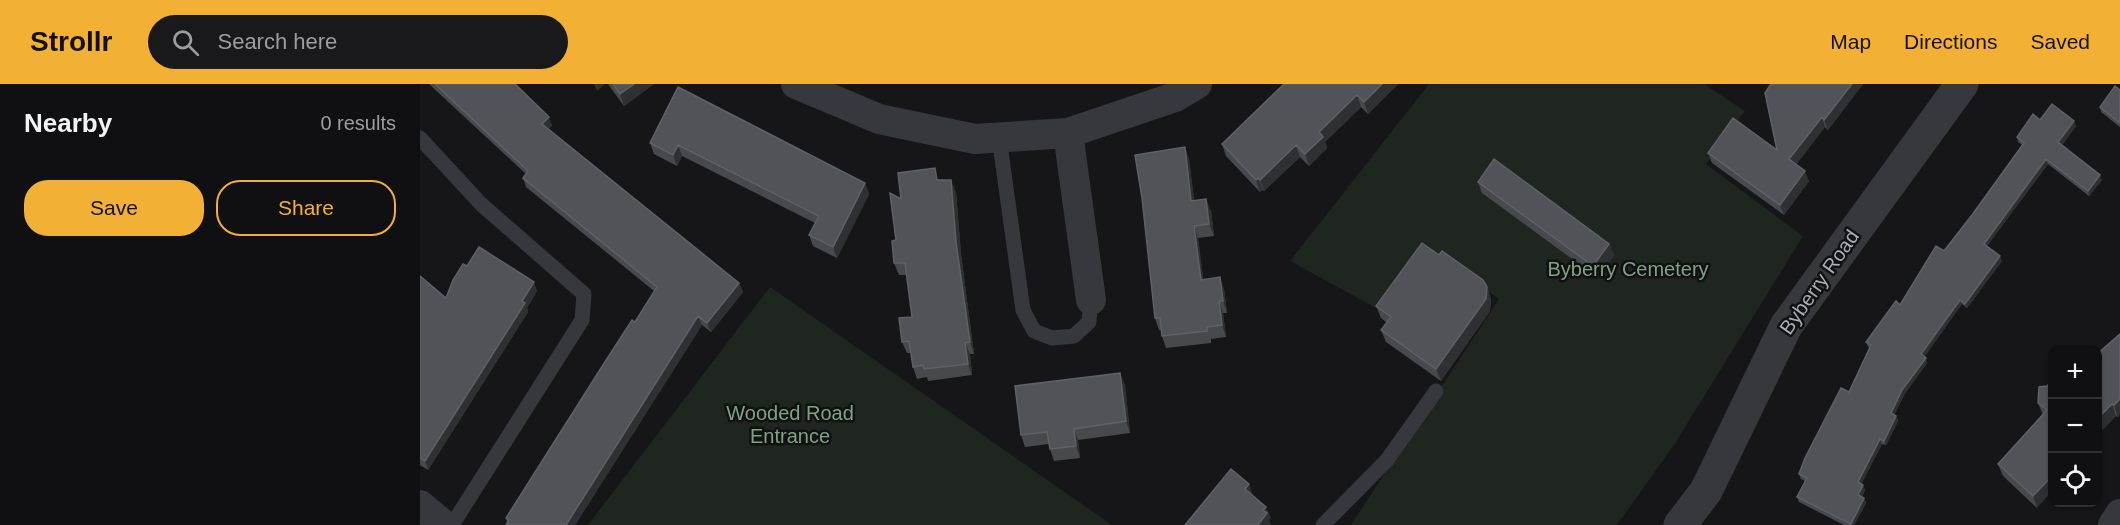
<!DOCTYPE html>
<html lang="en">
<head>
<meta charset="utf-8">
<style>
	body { margin:0; font-family:Arial,sans-serif; background:#19191b; color:#f1f3f6 }
	.controls { position:absolute; right:18px; bottom:18px; display:grid; overflow:hidden; border-radius:12px; box-shadow:0 2px 4px #0004 }
	.controls button { width:54px; height:54px; display:grid; place-items:center; padding:0; border:0; border-bottom:2px solid #303032; background:#101012; color:#f1f3f6; font:30px sans-serif }
	.list { margin:0; padding:0; list-style:none }
	h2 { display:flex; justify-content:space-between; align-items:center; height:78px; margin:0; padding:0 24px; font-size:26px }
	h2 small { font-size:20px; font-weight:400; color:#9c9d9f }
	.actions { display:flex; gap:12px; padding:18px 24px }
	.actions a { flex:1; padding:14px 0; border:2px solid #f2b134; border-radius:24px; text-align:center; font-size:21px; color:#f2b134 }
	.actions .main { background:#f2b134; color:#111 }
	.icon { flex:none; width:33px; height:33px; fill:none; stroke:currentColor; stroke-width:2; stroke-linecap:round; stroke-linejoin:round }
	.map { position:relative; flex:none; width:1700px; height:441px; overflow:hidden }
	header { display:flex; align-items:center; gap:36px; box-sizing:border-box; height:84px; padding:0 30px; background:#f2b134; color:#111 }
	header strong { font-size:28px }
	nav { display:flex; gap:33px; margin-inline-start:auto; font-size:21px }
	.search { width:420px; height:54px; background:#19191b; display:flex; align-items:center; gap:15px; box-sizing:border-box; padding:0 21px; border-radius:33px; color:#9c9d9f; font-size:22px }
	main { display:flex }
	aside { flex:1; background:#101012 }
	.map>svg:first-child { display:block }
	.green { fill:#1e261f }
	.lines { fill:none; stroke-linecap:round; stroke-linejoin:round }
	.service { stroke:#37383d; stroke-width:15 }
	.minor { stroke:#37383d; stroke-width:30 }
	.tertiary { stroke:#37383d; stroke-width:33 }
	.wall { fill:#47494d }
	.shaded-wall { fill:#2f3033 }
	.building { fill:#525359; stroke:#5f6168; stroke-width:1.5 }
	.labels { text-anchor:middle; dominant-baseline:central; stroke-width:5; stroke-linejoin:round; paint-order:stroke }
	.park-label { font-size:20px; fill:#7fa381; stroke:#111113 }
	.street-label { font-size:20px; fill:#a8adb8; stroke:#111113 }
</style>
</head>
<body>
<header>
<strong>Strollr</strong>
<div class="search"><svg class="icon" aria-label="search" viewBox="0 0 24 24"><circle cx="10" cy="10" r="6"/><path d="M15 15l6 6"/></svg>Search here</div>
<nav><a>Map</a><a>Directions</a><a>Saved</a></nav>
</header>
<main>
<aside>
<h2>Nearby<small>0 results</small></h2>
<ul class="list">
</ul>
<div class="actions"><a class="main">Save</a><a>Share</a></div>
</aside>
<div class="map">
<svg width="1700" height="441" viewBox="0 0 1700 441">
	<rect width="100%" height="100%" fill="#161618"/>
	<!-- green -->
	<path class="green" d="M 1009,0 L 1284,0 L 1325,27 L 1286,80 L 1383,152 L 1254,361 L 1197,441 L 931,441 L 1079,215 L 1011,166 L 958,225 L 870,177 Z
		M 350,203 L 692,441 L 168,441 Z"/>
	<g class="lines">
		<!-- service -->
		<path class="service" d="M 579,53 L 603,226 L 614,247 L 632,254 L 654,252 L 669,238 L 671,216
			M 0,54 L 61,120 L 164,210 L 162,236 L 32,441
			M 903,441 L 967,376 L 1016,307"/>
		<!-- minor -->
		<path class="minor" d="M 376,0 L 459,35 L 555,55 L 648,49 L 755,13 L 777,0
			M 648,49 L 671,216
			M 0,421 L 24,441
			M 1693,441 L 1700,430"/>
		<!-- tertiary -->
		<path class="tertiary" d="M 1260,441 L 1286,407 L 1366,242 L 1542,0"/>
	</g>
	<!-- wall -->
	<path class="wall" d="M 9,0 L 95,0 L 132,41 L 129,45 L 319,199 L 323,208 L 291,248 L 282,241 L 155,441 L 86,441 L 87,438 L 86,434 L 215,238 L 234,207 L 106,103 L 103,94 L 106,90 Z
		M 188,0 L 234,0 L 204,22 Z
		M 864,0 L 978,0 L 948,30 L 941,23 L 905,58 L 907,64 L 889,82 L 880,73 L 844,107 L 843,106 L 840,108 L 806,72 L 802,60 Z
		M 1351,0 L 1443,0 L 1408,46 L 1405,43 L 1376,80 L 1389,97 L 1364,131 L 1292,79 L 1288,69 L 1357,66 Z
		M 258,3 L 445,99 L 449,110 L 417,174 L 393,162 L 389,151 L 395,139 L 262,72 L 257,82 L 234,70 L 230,59 Z
		M 1700,6 L 1700,43 L 1681,28 L 1680,23 Z
		M 1620,36 L 1656,42 L 1642,61 L 1682,96 L 1669,112 L 1628,80 L 1567,162 L 1582,177 L 1547,224 L 1542,220 L 1504,273 L 1507,279 L 1484,311 L 1474,331 L 1476,332 L 1478,337 L 1466,361 L 1462,360 L 1441,400 L 1445,406 L 1442,413 L 1444,414 L 1446,419 L 1434,441 L 1424,441 L 1379,418 L 1377,413 L 1385,397 L 1381,395 L 1379,390 L 1429,308 L 1450,264 L 1448,263 L 1446,258 L 1480,221 L 1524,167 L 1552,131 L 1602,61 L 1598,58 L 1597,53 Z
		M 769,75 L 774,117 L 791,127 L 794,152 L 778,154 L 783,195 L 804,205 L 807,229 L 803,229 L 806,253 L 791,255 L 791,259 L 746,264 L 742,252 L 741,246 L 739,246 L 735,234 Z
		M 519,96 L 536,108 L 541,170 L 554,270 L 550,270 L 552,291 L 508,297 L 507,293 L 497,295 L 493,283 L 491,269 L 487,269 L 482,258 L 492,233 L 487,191 L 479,191 L 474,179 L 481,115 Z
		M 1058,98 L 1189,160 L 1194,171 L 1178,194 L 1062,109 Z
		M 1019,171 L 1067,203 L 1071,215 L 1070,227 L 1021,297 L 966,258 L 961,246 L 967,239 L 961,234 L 956,222 Z
		M 47,182 L 117,207 L 107,224 L 108,228 L 8,386 L 0,381 L 0,192 L 26,214 Z
		M 1681,266 L 1698,333 L 1696,332 L 1677,351 Z
		M 1632,298 L 1617,424 L 1583,392 L 1578,380 L 1623,331 L 1618,319 L 1627,302 Z
		M 705,301 L 710,349 L 658,356 L 660,374 L 634,377 L 630,365 L 629,360 L 605,363 L 601,351 Z"/>
	<!-- shaded-wall -->
	<path class="shaded-wall" d="M 174,0 L 185,0 L 177,7 Z
		M 214,0 L 234,0 L 204,22 L 200,10 Z
		M 962,0 L 978,0 L 948,30 L 944,18 Z
		M 1432,0 L 1443,0 L 1408,46 L 1404,36 Z
		M 937,11 L 941,23 L 905,58 L 907,64 L 889,82 L 885,70 L 899,48 Z
		M 129,33 L 132,41 L 125,49 L 122,40 Z
		M 1402,33 L 1405,43 L 1373,85 L 1369,75 Z
		M 1654,37 L 1656,42 L 1640,63 L 1638,58 Z
		M 258,61 L 262,72 L 257,82 L 253,71 Z
		M 876,61 L 880,73 L 844,107 L 840,96 Z
		M 765,63 L 769,75 L 776,129 L 771,117 Z
		M 1626,75 L 1628,80 L 1565,165 L 1564,160 Z
		M 1385,87 L 1389,97 L 1364,131 L 1360,121 Z
		M 1680,91 L 1682,96 L 1669,112 L 1668,107 Z
		M 838,94 L 843,106 L 840,108 L 836,96 Z
		M 531,96 L 536,108 L 541,170 L 554,270 L 550,258 L 536,158 Z
		M 445,99 L 449,110 L 417,174 L 413,163 Z
		M 786,115 L 791,127 L 794,152 L 789,140 Z
		M 774,142 L 778,154 L 785,207 L 781,196 Z
		M 1189,160 L 1194,171 L 1178,194 L 1173,182 Z
		M 1580,172 L 1582,177 L 1547,224 L 1545,220 Z
		M 800,193 L 804,205 L 807,229 L 803,217 Z
		M 114,198 L 117,207 L 107,224 L 108,228 L 8,386 L 5,377 Z
		M 319,199 L 323,208 L 291,248 L 287,239 Z
		M 1067,203 L 1071,215 L 1070,227 L 1021,297 L 1016,285 Z
		M 1540,216 L 1542,220 L 1503,275 L 1501,270 Z
		M 799,217 L 803,229 L 806,253 L 802,241 Z
		M 278,232 L 282,241 L 155,441 L 146,441 Z
		M 545,259 L 550,270 L 552,291 L 548,280 Z
		M 1506,274 L 1507,279 L 1484,311 L 1473,334 L 1471,329 L 1482,306 Z
		M 700,289 L 705,301 L 710,349 L 706,337 Z
		M 1700,315 L 1700,331 L 1698,333 L 1694,321 Z
		M 1692,320 L 1696,332 L 1677,351 L 1677,335 Z
		M 1476,332 L 1478,337 L 1466,361 L 1464,357 Z
		M 654,345 L 658,356 L 660,374 L 656,362 Z
		M 1460,355 L 1462,360 L 1440,403 L 1438,398 Z
		M 1632,386 L 1632,407 L 1617,424 L 1613,412 Z
		M 829,400 L 833,412 L 825,405 Z
		M 1443,401 L 1445,406 L 1440,416 L 1438,411 Z
		M 1444,414 L 1446,419 L 1434,441 L 1431,441 Z
		M 846,423 L 851,434 L 849,436 L 851,441 L 838,441 L 843,426 Z"/>
	<!-- building -->
	<path class="building" d="M 15,0 L 95,0 L 129,33 L 122,40 L 319,199 L 287,239 L 278,232 L 146,441 L 86,441 L 89,436 L 86,434 L 183,281 L 212,236 L 215,238 L 237,203 L 103,94 L 108,87 Z
		M 193,0 L 214,0 L 200,10 Z
		M 864,0 L 962,0 L 944,18 L 937,11 L 899,48 L 903,53 L 885,70 L 876,61 L 840,96 L 838,94 L 836,96 L 802,60 Z
		M 1351,0 L 1432,0 L 1404,36 L 1402,33 L 1369,75 L 1385,87 L 1360,121 L 1288,69 L 1313,34 L 1357,66 L 1345,9 Z
		M 1695,2 L 1700,6 L 1700,39 L 1680,23 Z
		M 258,3 L 445,99 L 413,163 L 389,151 L 399,132 L 258,61 L 253,71 L 230,59 Z
		M 1632,20 L 1654,37 L 1638,58 L 1680,91 L 1668,107 L 1626,75 L 1564,160 L 1580,172 L 1545,220 L 1540,216 L 1501,270 L 1506,274 L 1482,306 L 1471,329 L 1476,332 L 1464,357 L 1460,355 L 1438,398 L 1443,401 L 1438,411 L 1444,414 L 1431,440 L 1377,413 L 1387,394 L 1379,390 L 1385,374 L 1421,304 L 1429,308 L 1451,261 L 1446,258 L 1476,217 L 1480,221 L 1516,162 L 1524,167 L 1552,131 L 1604,59 L 1597,53 L 1613,30 L 1620,36 Z
		M 765,63 L 771,117 L 786,115 L 789,140 L 774,142 L 781,196 L 800,193 L 803,217 L 799,217 L 802,241 L 787,243 L 787,247 L 742,252 L 740,234 L 735,234 L 722,114 L 715,71 Z
		M 1074,75 L 1189,160 L 1173,182 L 1058,98 Z
		M 515,84 L 517,96 L 531,96 L 536,158 L 550,258 L 545,259 L 548,280 L 504,285 L 503,281 L 493,283 L 489,257 L 482,258 L 479,234 L 492,233 L 485,179 L 474,179 L 472,157 L 476,156 L 470,109 L 481,115 L 478,89 Z
		M 1002,159 L 1019,171 L 1022,167 L 1063,196 L 1067,203 L 1066,215 L 1016,285 L 961,246 L 971,233 L 956,222 Z
		M 59,163 L 114,198 L 102,217 L 105,219 L 5,377 L 0,374 L 0,192 L 26,214 L 33,196 L 43,180 L 47,182 Z
		M 1700,250 L 1700,315 L 1694,321 L 1692,320 L 1677,335 L 1677,270 Z
		M 700,289 L 706,337 L 654,345 L 656,362 L 630,365 L 627,348 L 601,351 L 595,302 Z
		M 1632,297 L 1632,386 L 1629,389 L 1632,392 L 1613,412 L 1578,380 L 1627,326 L 1618,319 L 1619,303 L 1627,302 Z
		M 811,385 L 829,400 L 825,405 L 846,423 L 843,426 L 847,429 L 838,441 L 765,441 Z"/>
	<g class="labels">
		<!-- park labels -->
		<g class="park-label">
			<text x="1208" y="185">Byberry Cemetery</text>
			<text x="370" y="329">Wooded Road<tspan x="370" dy="23">Entrance</tspan></text>
		</g>
		<!-- street labels -->
		<g class="street-label">
			<text transform="translate(1399 198) rotate(-55)">Byberry Road</text>
		</g>
	</g>
</svg>
<div class="controls">
<button>+</button>
<button>−</button>
<button><svg class="icon" aria-label="locate" viewBox="0 0 24 24"><circle cx="12" cy="12" r="6"/><path d="M12 2v4M12 18v4M2 12h4M18 12h4"/></svg></button>
</div>
</div>
</main>
</body>
</html>
